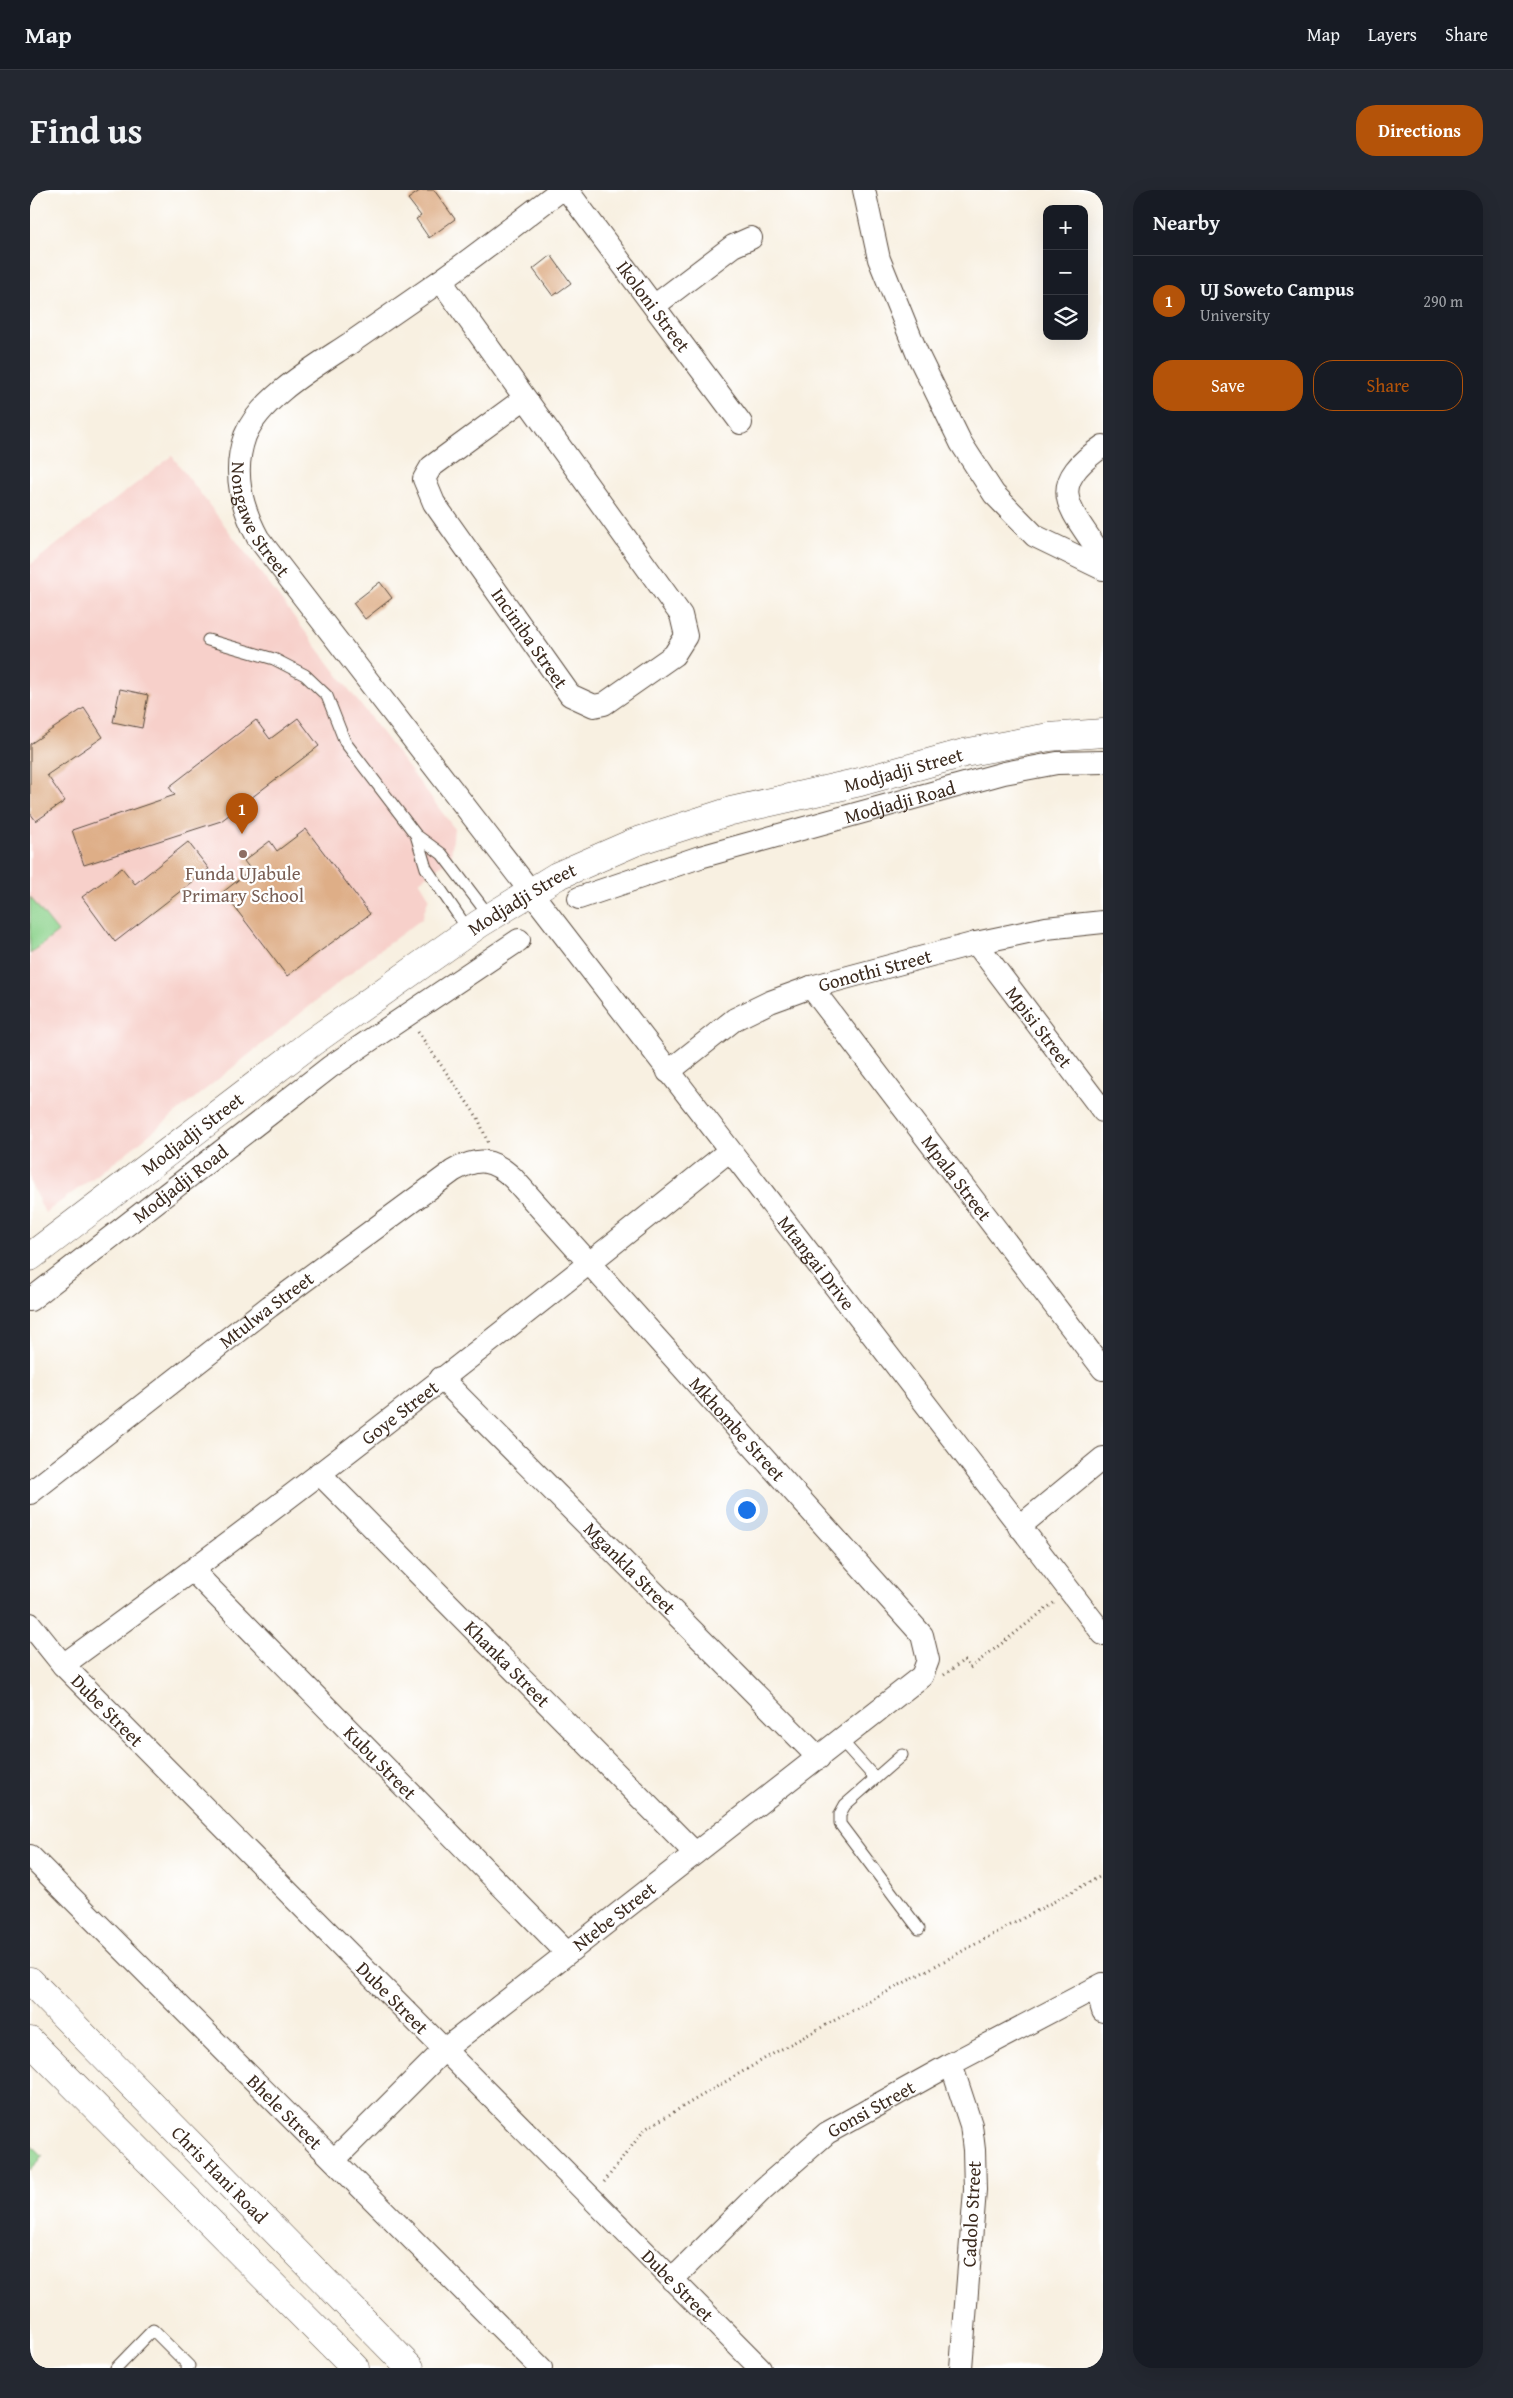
<!DOCTYPE html>
<html lang="en">
<head>
<meta charset="utf-8">
<style>
	body { margin:0; font-family:"Gentium Book Plus",serif; background:#242831; color:#f1f3f6 }
	.controls { position:absolute; right:15px; top:15px; display:grid; overflow:hidden; border-radius:10px; box-shadow:0 5px 20px #0002 }
	.controls button { width:45px; height:45px; display:grid; place-items:center; padding:0; border:0; border-bottom:1px solid #363941; background:#171b24; color:#f1f3f6; font:25px sans-serif }
	.you { position:absolute; left:716px; top:1319px; width:18px; height:18px; margin:-12px; border:4px solid #fff; border-radius:50%; background:#1a73e8; box-shadow:0 0 0 8px #1a73e833 }
	.badge { display:grid; place-items:center; width:32px; height:32px; border-radius:50%; background:#b45309; color:#fff; font-size:16px; font-weight:700 }
	.pin { position:absolute; translate:-50% -41px; filter:drop-shadow(0 1px 2px #0008) }
	.pin::after { content:''; position:absolute; top:26px; width:18px; height:15px; background:inherit; clip-path:polygon(0 0,100% 0,50% 100%) }
	.list { margin:0; padding:0; list-style:none }
	h2 { display:flex; justify-content:space-between; align-items:center; height:65px; margin:0; padding:0 20px; font-size:21px }
	h2 small { font-size:16px; font-weight:400; color:#9ea1a6 }
	.list li { display:grid; grid-template-columns:32px 1fr auto; gap:15px; align-items:center; box-sizing:border-box; height:90px; padding:0 20px; border-top:1px solid #363941 }
	.list b { display:block; font-size:19px; white-space:nowrap }
	.list p { margin:0; font-size:16px; white-space:nowrap; color:#9ea1a6 }
	.list em { font-size:16px; font-style:normal; color:#9ea1a6 }
	.actions { display:flex; gap:10px; padding:15px 20px }
	.actions a { flex:1; padding:11px 0; border:1px solid #b45309; border-radius:20px; text-align:center; font-size:18px; color:#b45309 }
	.actions .main { background:#b45309; color:#fff }
	.icon { flex:none; width:28px; height:28px; fill:none; stroke:currentColor; stroke-width:2; stroke-linecap:round; stroke-linejoin:round }
	.map { position:relative; flex:none; width:1073px; height:2178px; overflow:hidden; border-radius:20px }
	header { display:flex; align-items:center; gap:30px; box-sizing:border-box; height:70px; padding:0 25px; background:#171b24; border-bottom:1px solid #363941 }
	header strong { font-size:24px }
	nav { display:flex; gap:28px; margin-inline-start:auto; font-size:18px }
	.intro { display:flex; align-items:center; justify-content:space-between; box-sizing:border-box; height:120px; padding:0 30px }
	h1 { margin:0; font-size:35px }
	.button { padding:12px 22px; border-radius:20px; background:#b45309; color:#fff; font-size:18px; font-weight:700 }
	main { display:flex; gap:30px; padding:0 30px }
	aside { flex:1; background:#171b24; border-radius:20px; box-shadow:0 5px 20px #0002 }
	.map>svg:first-child { display:block }
	.built { fill:#f7d0ca }
	.green { fill:#8dd38d; stroke:#647e56 }
	.building { fill:#deae87 }
	.lines { fill:none; stroke-linecap:round; stroke-linejoin:round }
	.lane-casing { stroke:#57483b; stroke-width:13 }
	.street-casing { stroke:#57483b; stroke-width:24 }
	.secondary-casing { stroke:#57483b; stroke-width:29 }
	.path { stroke:#57483b; stroke-width:3; stroke-dasharray:1 4; stroke-linecap:butt }
	.lane { stroke:#fff; stroke-width:11 }
	.street { stroke:#fff; stroke-width:22 }
	.secondary { stroke:#fff; stroke-width:28 }
	.education-dot { fill:#8d6e63; stroke:#fff; stroke-width:2 }
	.labels { text-anchor:middle; dominant-baseline:central; stroke-width:4.5; stroke-linejoin:round; paint-order:stroke }
	.street-label { font-size:19px; fill:#3b2a1e; stroke:#fff }
	.education-label { font-size:19px; fill:#785e54; stroke:#fff }
</style>
</head>
<body>
<header>
<strong>Map</strong>
<nav><a>Map</a><a>Layers</a><a>Share</a></nav>
</header>
<div class="intro"><h1>Find us</h1><a class="button">Directions</a></div>
<main>
<div class="map">
<svg width="1073" height="2178" viewBox="0 0 1073 2178">
	<rect width="100%" height="100%" fill="#fff"/>
	<filter id="ink" filterUnits="userSpaceOnUse"><feTurbulence type="fractalNoise" baseFrequency=".02" numOctaves="2"/><feDisplacementMap in="SourceGraphic" scale="10" xChannelSelector="R" yChannelSelector="G"/><feConvolveMatrix kernelMatrix="1 2 1 2 8 2 1 2 1" color-interpolation-filters="sRGB"/></filter>
	<filter id="wash" filterUnits="userSpaceOnUse"><feTurbulence type="fractalNoise" baseFrequency=".0096" numOctaves="4" result="noise"/><feDisplacementMap in="SourceGraphic" scale="20" xChannelSelector="R" yChannelSelector="G"/><feGaussianBlur stdDeviation="1.12" result="paint"/><feColorMatrix in="noise" values="0 0 0 0 0 0 0 0 0 0 0 0 0 0 0 0 0 1.4 0 .05"/><feComposite in="paint" operator="in"/></filter>
	<g filter="url(#wash)">
		<rect width="100%" height="100%" fill="#f8f0e1"/>
		<!-- built -->
		<path class="built" d="M 142,266 L 424,638 L 421,668 L 389,691 L 399,707 L 392,729 L 351,759 L 86,971 L 15,1023 L 0,992 L 0,375 Z"/>
		<!-- green -->
		<path class="green" d="M 0,707 L 28,742 L 0,764 Z
			M 0,1954 L 13,1967 L 0,1980 Z"/>
		<g id="blocks">
			<!-- building -->
			<path class="building" d="M 391,0 L 404,0 L 425,29 L 399,48 L 386,29 L 391,26 L 378,9 Z
				M 521,65 L 541,93 L 523,106 L 503,79 Z
				M 350,392 L 362,408 L 335,429 L 323,413 Z
				M 90,499 L 118,505 L 112,538 L 83,532 Z
				M 54,518 L 73,547 L 17,585 L 35,611 L 6,631 L 0,623 L 0,554 Z
				M 268,528 L 289,556 L 191,631 L 54,675 L 42,640 L 145,605 L 139,597 L 226,530 L 240,549 Z
				M 276,639 L 340,724 L 257,786 L 193,702 L 221,680 L 214,671 L 240,651 L 247,661 Z
				M 158,652 L 179,679 L 85,752 L 52,707 L 92,678 L 105,694 Z"/>
		</g>
	</g>
	<g filter="url(#ink)">
		<use href="#blocks" fill-opacity="0" stroke="#57483b" stroke-width="1"/>
		<g class="lines">
			<!-- lane casing -->
			<g class="lane-casing">
				<path id="lane" d="M 178,450 L 244,469 L 275,485 L 297,506 L 315,552 L 386,645 L 412,664 L 460,727
					M 386,645 L 396,678 L 439,741
					M 811,1550 L 845,1588
					M 872,1565 L 815,1615 L 810,1624 L 810,1634 L 889,1739
					M 86,2178 L 123,2140 L 159,2176 L 157,2178"/>
			</g>
			<!-- street casing -->
			<g class="street-casing">
				<g id="street">
					<path id="s1" d="M 531,0 C 491,30 451,62 410,91 C 380,112 349,133 319,154 C 286,176 230,208 215,246 C 202,282 211,316 228,348 L 1073,1444"/>
					<path id="s2" d="M 537,0 L 711,233"/>
					<path d="M 834,0 L 849,69 L 887,163 L 931,253 L 964,304 L 1005,346 L 1073,379"/>
					<path d="M 411,91 L 651,425 L 656,446 L 644,465 L 574,514 L 564,516 L 540,505 L 404,313 L 394,289 L 401,277 L 495,208"/>
					<path d="M 624,116 L 703,56 L 721,48"/>
					<path d="M 1073,256 C 1012,298 1041,318 1073,368"/>
					<path id="s3" d="M 549,708 L 670,667 L 974,583 L 1027,573 L 1073,572"/>
					<path id="s4" d="M 946,753 L 1073,921"/>
					<path id="s5" d="M 781,797 L 1073,1179"/>
					<path id="s6" d="M 638,882 L 705,829 L 740,812 L 781,797 L 946,753 L 1016,738 L 1073,732"/>
					<path id="s7" d="M 0,1110 L 300,877 L 489,750"/>
					<path id="s8" d="M 411,1188 L 789,1568"/>
					<path id="s9" d="M 289,1283 L 665,1663"/>
					<path id="s10" d="M 0,1303 L 240,1116 L 423,981 C 448,967 462,968 483,988 L 892,1445 L 898,1470 L 892,1486 L 415,1859 L 304,1970"/>
					<path d="M 989,1337 L 1073,1268"/>
					<path id="s11" d="M 163,1381 L 537,1763"/>
					<path id="s12" d="M 0,1434 L 33,1475 L 730,2178"/>
					<path id="s13" d="M 33,1475 C 260,1311 481,1137 699,961"/>
					<path id="s14" d="M 0,1666 L 511,2178"/>
					<path d="M 1066,1798 L 1073,1821"/>
					<path d="M 921,1874 L 941,1935 L 944,1960 L 945,2000 L 931,2178"/>
					<path id="s15" d="M 642,2090 L 733,1999 L 797,1943 L 921,1874 L 1073,1794"/>
				</g>
			</g>
			<!-- secondary casing -->
			<g class="secondary-casing">
				<g id="secondary">
					<path id="s16" d="M 0,1067 L 281,853 L 449,734 L 527,686 L 605,652 L 701,621 L 830,592 L 934,563 L 1019,547 L 1073,543"/>
					<path id="s17" d="M 0,1791 L 380,2178"/>
					<path d="M 0,1851 L 325,2178"/>
				</g>
			</g>
			<!-- path -->
			<path class="path" d="M 388,842 L 448,928 L 458,953
				M 914,1485 L 934,1470 L 940,1478 L 1025,1412
				M 574,1992 L 615,1939 L 746,1862 L 1073,1685"/>
			<!-- lane -->
			<use href="#lane" class="lane"/>
			<!-- street -->
			<use href="#street" class="street"/>
			<!-- secondary -->
			<use href="#secondary" class="secondary"/>
		</g>
	</g>
	<!-- markers -->
	<circle class="education-dot" cx="213" cy="664" r="5"/>
	<g class="labels">
		<!-- street labels -->
		<g class="street-label">
			<text stroke="none"><textPath href="#s2" startOffset="145">Ikoloni Street</textPath></text>
			<text stroke="none"><textPath href="#s1" startOffset="492">Nongawe Street</textPath></text>
			<text transform="translate(500 448) rotate(55)">Inciniba Street</text>
			<text stroke="none"><textPath href="#s16" startOffset="1014">Modjadji Street</textPath></text>
			<text stroke="none"><textPath href="#s3" startOffset="335">Modjadji Road</textPath></text>
			<text stroke="none"><textPath href="#s16" startOffset="609">Modjadji Street</textPath></text>
			<text stroke="none"><textPath href="#s6" startOffset="234">Gonothi Street</textPath></text>
			<text stroke="none"><textPath href="#s4" startOffset="105">Mpisi Street</textPath></text>
			<text stroke="none"><textPath href="#s16" startOffset="204">Modjadji Street</textPath></text>
			<text stroke="none"><textPath href="#s5" startOffset="240">Mpala Street</textPath></text>
			<text stroke="none"><textPath href="#s7" startOffset="190">Modjadji Road</textPath></text>
			<text stroke="none"><textPath href="#s1" startOffset="1424">Mtangai Drive</textPath></text>
			<text stroke="none"><textPath href="#s10" startOffset="299">Mtulwa Street</textPath></text>
			<text stroke="none"><textPath href="#s13" startOffset="421">Goye Street</textPath></text>
			<text stroke="none"><textPath href="#s10" startOffset="935">Mkhombe Street</textPath></text>
			<text stroke="none"><textPath href="#s8" startOffset="268">Mgankla Street</textPath></text>
			<text stroke="none"><textPath href="#s9" startOffset="268">Khanka Street</textPath></text>
			<text stroke="none"><textPath href="#s12" startOffset="116">Dube Street</textPath></text>
			<text stroke="none"><textPath href="#s11" startOffset="268">Kubu Street</textPath></text>
			<text transform="translate(584 1726) rotate(-38)">Ntebe Street</text>
			<text stroke="none"><textPath href="#s12" startOffset="521">Dube Street</textPath></text>
			<text stroke="none"><textPath href="#s15" startOffset="264">Gonsi Street</textPath></text>
			<text stroke="none"><textPath href="#s14" startOffset="361">Bhele Street</textPath></text>
			<text stroke="none"><textPath href="#s17" startOffset="271">Chris Hani Road</textPath></text>
			<text transform="translate(941 2024) rotate(-87)">Cadolo Street</text>
			<text stroke="none"><textPath href="#s12" startOffset="926">Dube Street</textPath></text>
		</g>
		<!-- education labels -->
		<g class="education-label">
			<text x="213" y="683">Funda UJabule<tspan x="213" dy="22">Primary School</tspan></text>
		</g>
	</g>
</svg>
<div class="controls">
<button>+</button>
<button>−</button>
<button><svg class="icon" aria-label="layers" viewBox="0 0 24 24"><path d="M12 4l9 5-9 5-9-5zM3 14l9 5 9-5"/></svg></button>
</div>
<div class="you"></div>
<div class="pin badge" style="left:212px;top:644px">1</div>
</div>
<aside>
<h2>Nearby<small></small></h2>
<ul class="list">
<li><span class="badge">1</span><div><b>UJ Soweto Campus</b><p>University</p></div><em>290 m</em></li>
</ul>
<div class="actions"><a class="main">Save</a><a>Share</a></div>
</aside>
</main>
</body>
</html>
